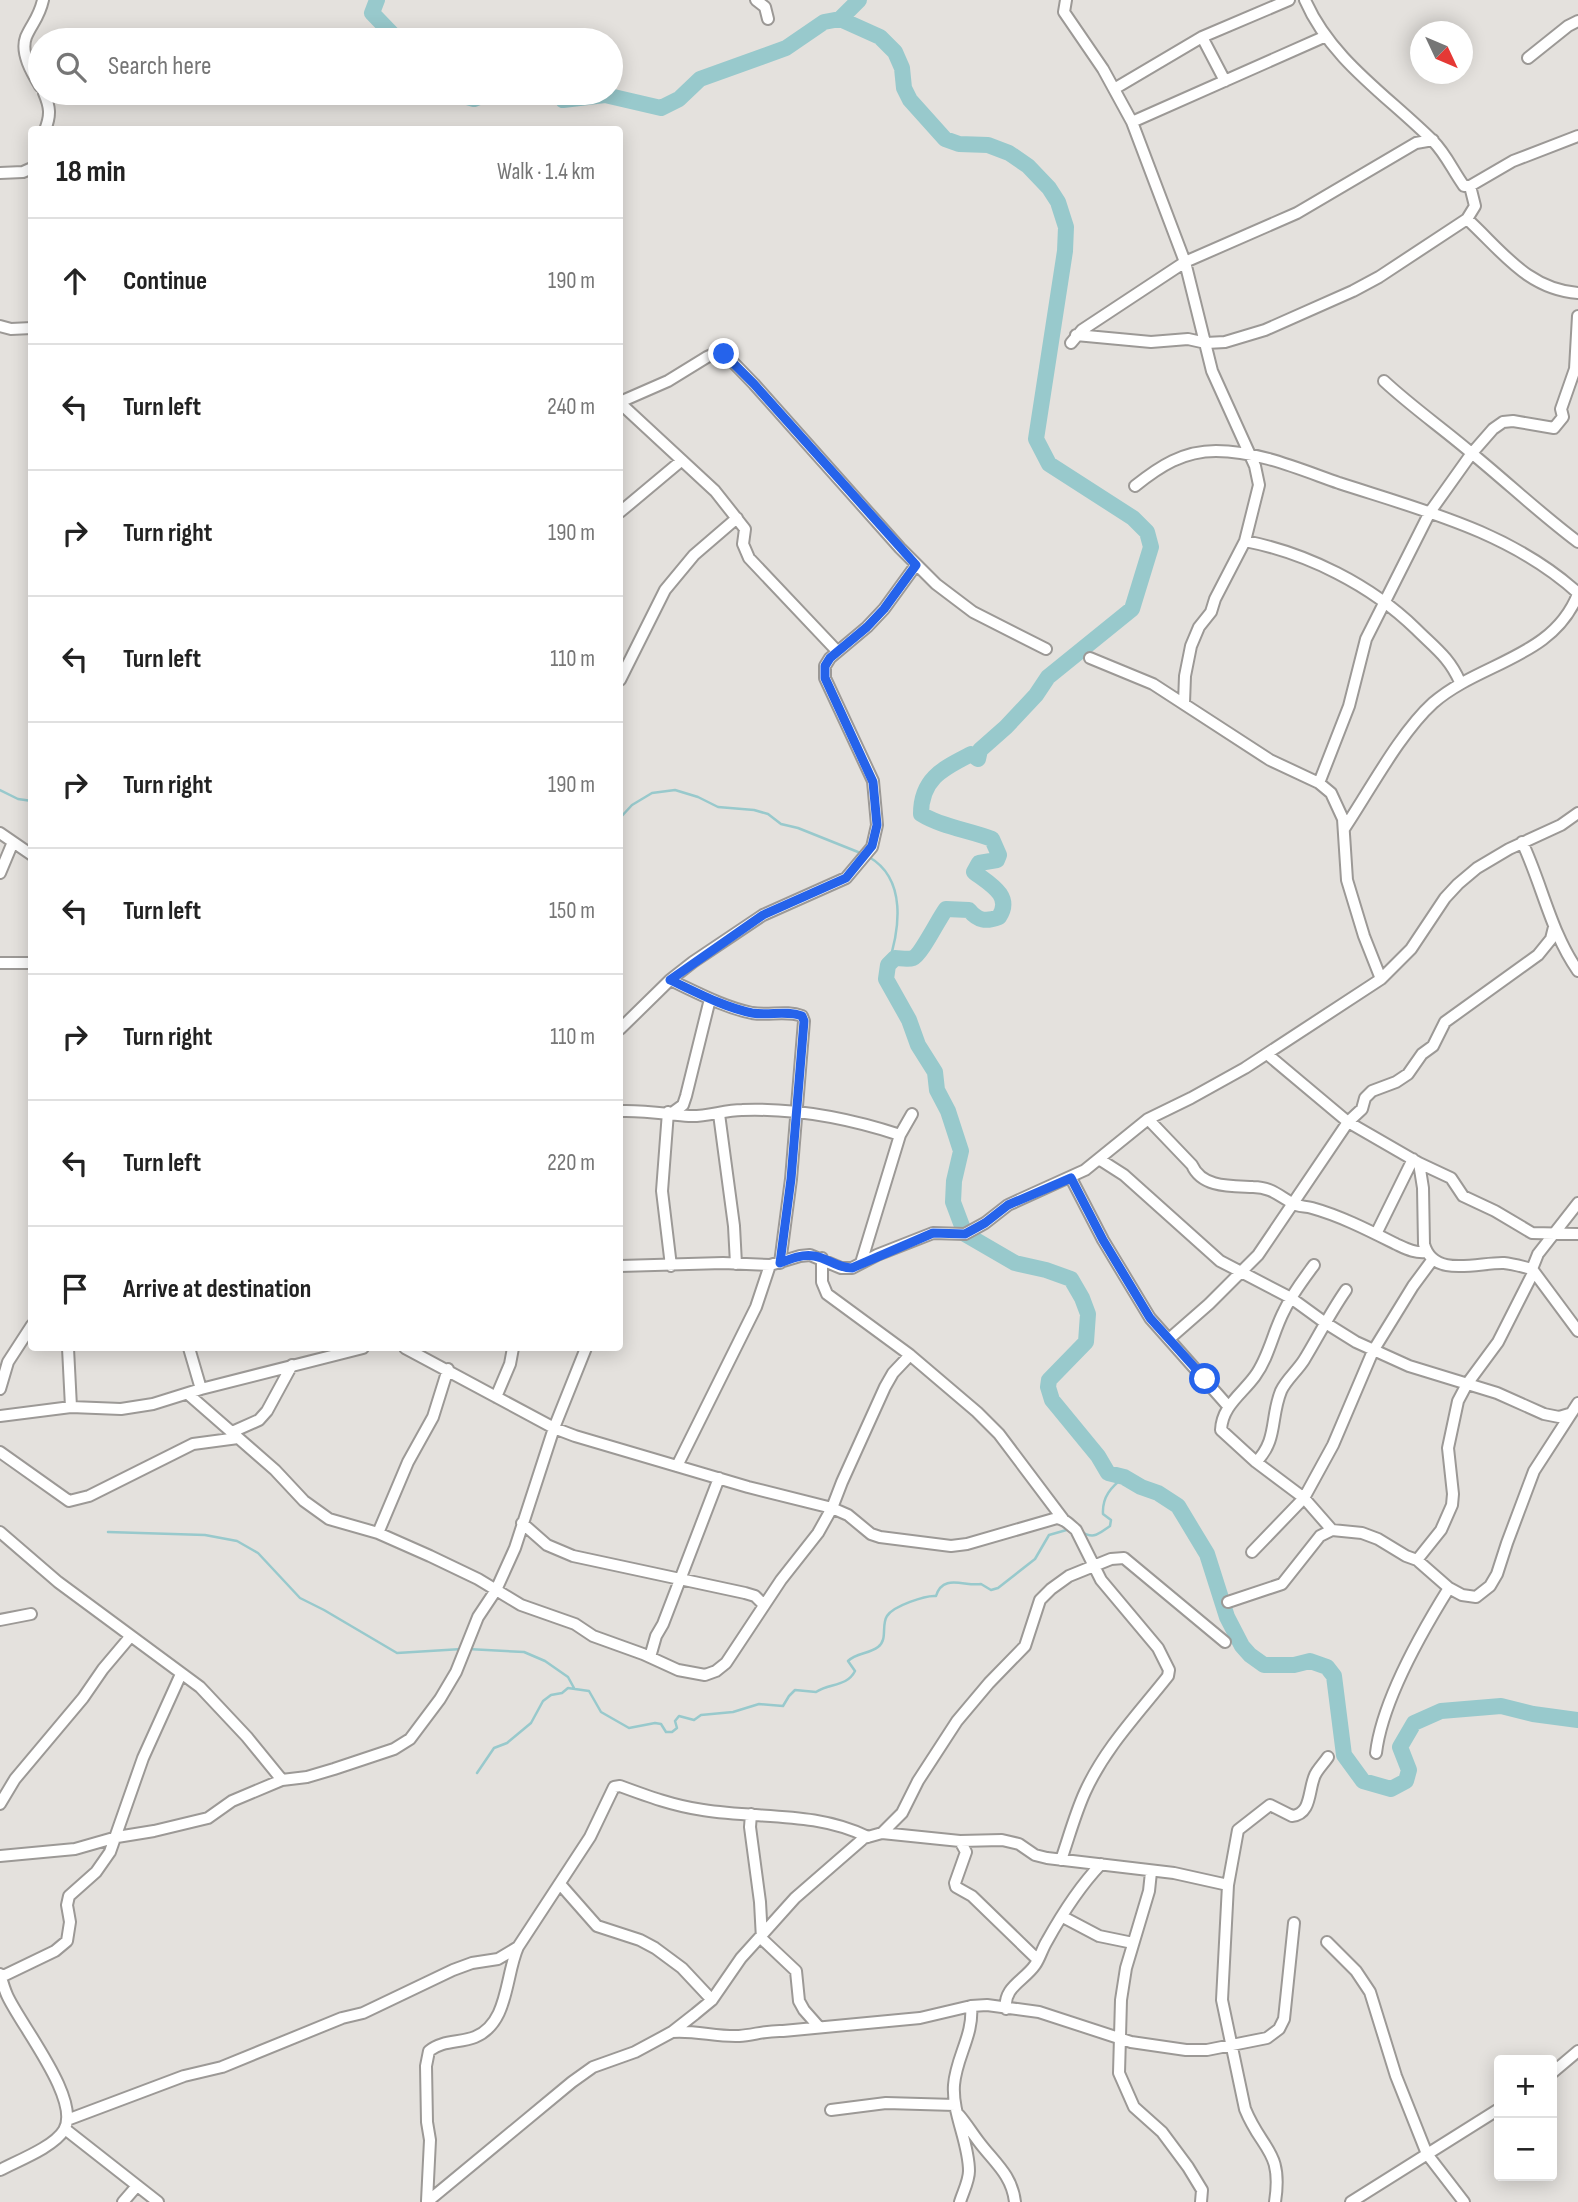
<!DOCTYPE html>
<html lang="en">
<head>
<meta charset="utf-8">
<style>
	body { margin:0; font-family:"Sofia Sans Condensed",sans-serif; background:#f6f6f6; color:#222 }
	.controls { position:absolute; right:21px; bottom:21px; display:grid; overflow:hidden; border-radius:7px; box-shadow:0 4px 18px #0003 }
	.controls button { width:63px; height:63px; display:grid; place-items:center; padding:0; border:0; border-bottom:2px solid #e0e0e0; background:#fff; color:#222; font:35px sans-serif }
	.compass { position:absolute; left:1410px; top:21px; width:63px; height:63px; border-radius:50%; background:#fff; box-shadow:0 4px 18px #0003; rotate:134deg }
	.stop { position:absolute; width:21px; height:21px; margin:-16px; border:5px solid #2563eb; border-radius:50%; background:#fff }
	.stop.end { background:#2563eb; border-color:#fff; box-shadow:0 2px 7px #0008 }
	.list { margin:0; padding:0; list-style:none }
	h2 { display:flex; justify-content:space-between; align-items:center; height:91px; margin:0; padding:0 28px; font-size:30px }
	h2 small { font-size:23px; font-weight:400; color:#767676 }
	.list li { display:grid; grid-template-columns:46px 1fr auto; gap:21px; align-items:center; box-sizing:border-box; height:126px; padding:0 28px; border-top:2px solid #e0e0e0 }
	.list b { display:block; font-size:26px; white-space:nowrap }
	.list em { font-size:23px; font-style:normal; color:#767676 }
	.icon { flex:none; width:38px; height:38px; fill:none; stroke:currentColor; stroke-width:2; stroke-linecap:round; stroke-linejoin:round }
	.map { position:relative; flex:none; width:1578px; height:2202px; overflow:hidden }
	.search { position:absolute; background:#fff; box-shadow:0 4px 18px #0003; left:28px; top:28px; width:595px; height:77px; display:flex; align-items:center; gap:18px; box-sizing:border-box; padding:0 24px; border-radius:38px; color:#767676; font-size:26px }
	.panel { position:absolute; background:#fff; box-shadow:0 4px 18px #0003; left:28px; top:126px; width:595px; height:1225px; border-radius:7px }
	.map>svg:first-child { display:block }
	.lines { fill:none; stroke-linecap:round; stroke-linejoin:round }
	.stream { stroke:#98c9cc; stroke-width:2.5 }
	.river { stroke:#98c9cc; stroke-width:16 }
	.minor-casing { stroke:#9c9996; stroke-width:14 }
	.minor { stroke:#fff; stroke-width:10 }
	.route { stroke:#2563eb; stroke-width:9 }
</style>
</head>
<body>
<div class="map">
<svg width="1578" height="2202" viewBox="0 0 1578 2202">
	<rect width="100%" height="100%" fill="#e4e1dd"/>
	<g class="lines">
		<!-- stream -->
		<path class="stream" d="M 0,790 L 18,799 L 32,801
			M 620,818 L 632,805 L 652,793 L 675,790 L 698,797 L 718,807 L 754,810 L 768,814 L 781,824 L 798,828 L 863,854
			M 869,857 C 907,879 900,929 888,965
			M 1080,1531 C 1094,1540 1098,1534 1110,1526 L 1111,1520 L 1103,1514 C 1102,1497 1111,1487 1124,1477
			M 108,1532 L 205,1535 L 237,1541 L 258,1553 L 300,1598 L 324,1610 L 397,1653 L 462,1649
			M 468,1649 L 524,1652 L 545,1661 L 568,1677 L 574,1688
			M 477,1773 L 494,1748 L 507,1743 L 531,1723 L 543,1701 L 551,1695 L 562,1693 L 568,1688 L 589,1691 L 601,1712 L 629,1728 L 655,1723 L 661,1724 L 666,1732 L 672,1732 L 677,1728 L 675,1721 L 679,1716 L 694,1720 L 701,1715 L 733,1712 L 759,1704 L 783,1706 L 789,1696 L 795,1690 L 816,1692 C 829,1683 847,1687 855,1671 L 848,1661 C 856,1653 869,1654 878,1647 C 888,1640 881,1625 887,1616 C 893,1606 926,1595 936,1596 C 943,1573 965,1587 981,1584 L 991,1590 L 998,1588 L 1035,1559 L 1049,1535 L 1070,1529"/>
		<!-- river -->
		<path class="river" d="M 377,0 L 372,13 L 398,40
			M 840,19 L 859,0
			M 454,93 L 474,99 L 489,93
			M 558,93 L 563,100 L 605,95 L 661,108 L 679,99 L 700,79 L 786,48 L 824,22 L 840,19 L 880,37 L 895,52 L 902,68 L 904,88 L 910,100 L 945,139 L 959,144 L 988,145 L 1009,153 L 1028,166 L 1049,188 L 1058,202 L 1066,227 L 1065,251 L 1036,439 L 1049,464 L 1133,518 L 1147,532 L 1151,547 L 1132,609 L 1048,677 L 1036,695 L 1006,727 L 980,750 L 978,759 L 971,754 C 944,768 921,778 921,814 C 942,827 969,830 992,839 L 999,855 L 997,860 L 979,863 L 974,872 C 990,884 1013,896 999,917 C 986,922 978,921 969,910 L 946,909 C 939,918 921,955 913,958 C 908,960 900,958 895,958 L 888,965 L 886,979 L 909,1020 L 918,1045 L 935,1072 L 937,1090 L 948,1111 L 961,1151 L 954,1181 L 953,1202 L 965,1234 L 1015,1263 L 1046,1270 L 1071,1279 L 1082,1298 L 1088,1314 L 1086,1342 L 1049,1380 L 1048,1387 L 1052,1400 L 1098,1456 L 1108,1473 L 1124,1477 L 1141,1487 L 1158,1493 L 1178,1506 L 1207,1554 L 1227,1617 L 1242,1646 L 1250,1655 L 1264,1665 L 1294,1665 L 1310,1661 L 1327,1667 L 1334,1676 L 1344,1755 L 1363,1781 L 1391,1789 L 1406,1781 L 1409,1770 L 1400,1747 L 1414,1723 L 1441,1711 L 1501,1706 L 1533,1714 L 1578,1720"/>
		<!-- minor casing -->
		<g class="minor-casing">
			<path id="minor" d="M 756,0 L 765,7 L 768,19
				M 1066,0 L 1064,12 L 1103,69 L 1132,122 L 1185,262 L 1212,371 L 1255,466 L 1259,485 L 1245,541 L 1215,599 L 1211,612 L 1199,627 L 1191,646 L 1185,676 L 1184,703
				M 1305,0 C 1331,60 1388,96 1433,141 C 1446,154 1453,171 1464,186 L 1470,186 L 1513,161 L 1578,136
				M 1202,37 L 1225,81
				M 1528,58 L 1568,26 L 1578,21
				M 40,86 C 32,73 20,53 26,37 C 32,23 39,18 43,0
				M 1114,89 L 1202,37 L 1289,0
				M 44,93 C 50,107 51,115 45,130
				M 1132,122 L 1326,36
				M 0,173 L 23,172 L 32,168
				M 1467,219 C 1502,251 1527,289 1578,293
				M 0,326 L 11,329 L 32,328
				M 1076,335 L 1151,342 L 1188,339 L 1206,343 L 1225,342 L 1265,330 L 1353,291 L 1379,277 L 1467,219 L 1475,206 L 1470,186
				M 1071,343 L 1082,330 L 1185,262 L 1297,213 L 1416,143 L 1433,140
				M 1384,381 C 1413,408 1445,430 1475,456 C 1510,485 1542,515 1578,542
				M 620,402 L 668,381 L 707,357 L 716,353 L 725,354 L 754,384 L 900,548 L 936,584 L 973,612 L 1046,649
				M 620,403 L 715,491 L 745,529 L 743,544 L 749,558 L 837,651
				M 1135,486 C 1160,466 1183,451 1216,451 C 1258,451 1299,469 1339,483 C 1422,510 1511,532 1578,593
				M 620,512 L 681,461
				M 1245,541 C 1307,553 1371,585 1416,629 C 1435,648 1449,657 1460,682
				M 1090,658 L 1153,684 L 1270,760 L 1319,783 L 1331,793 L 1343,819 L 1347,880 L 1364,936 L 1381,979
				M 620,680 L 665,590 L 694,555 L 737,518
				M 1319,783 L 1349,706 L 1366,639 L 1430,512 L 1472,453 L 1493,429 L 1503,422 L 1513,421 L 1554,428 L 1563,417 L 1561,409 L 1575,369 L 1578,316
				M 1344,829 C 1370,790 1400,733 1433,703 C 1480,662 1553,658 1578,594
				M 0,833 L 32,855
				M 1522,842 C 1542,884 1551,933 1578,971
				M 0,873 L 13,842
				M 0,963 L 32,963
				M 670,980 C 696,992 723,1007 752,1013 C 769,1016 786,1010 802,1016 L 804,1021 L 791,1179 L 780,1263
				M 620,1029 L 670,980 L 693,962 L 763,915 L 846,878 L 872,847 L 877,825 L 873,781 L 825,678 L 825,666 L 830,658 L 867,627 L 884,609 L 916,565
				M 1267,1054 L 1348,1122 L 1419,1163 L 1423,1188 L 1424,1244 C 1433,1279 1479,1262 1504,1263 C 1514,1264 1523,1267 1532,1269
				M 620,1111 C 643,1110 666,1114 689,1116 C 707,1117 724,1110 742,1110 C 797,1108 848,1118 900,1135
				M 668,1112 L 662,1191 L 671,1266
				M 672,1113 L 683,1105 L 686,1096 L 710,999
				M 719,1114 L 734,1226 L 736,1264
				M 1148,1119 L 1192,1165 C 1202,1188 1231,1186 1253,1187 C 1270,1187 1278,1195 1292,1203 C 1298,1207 1305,1206 1312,1208 C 1341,1216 1370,1231 1396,1244 C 1407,1249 1414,1253 1426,1252
				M 1099,1159 L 1124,1175 L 1220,1261 L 1291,1298 L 1324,1322 L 1356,1342 L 1409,1366 L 1497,1393 L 1544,1414 L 1559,1417 L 1569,1414
				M 1419,1163 L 1451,1178 L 1463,1196 L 1495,1211 L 1532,1233 L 1578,1234
				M 1071,1178 L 1103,1240 L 1150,1318 L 1228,1406
				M 1578,1203 L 1538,1254 L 1532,1269 L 1578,1331
				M 1376,1234 L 1413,1159
				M 822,1258 L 822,1282 L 827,1294 L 910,1355 L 977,1412 L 999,1434 L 1063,1519
				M 861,1263 L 900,1135 L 912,1114
				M 1314,1265 C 1303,1280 1292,1294 1284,1311 C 1273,1332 1269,1357 1255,1376 C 1242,1394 1222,1406 1221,1430 L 1256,1462 L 1304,1498 L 1332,1530
				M 620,1266 L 723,1263 L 770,1265 L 800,1256 L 810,1255 L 841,1268 L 852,1268 L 877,1255 L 933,1233 L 965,1234 L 985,1223 L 1008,1205 L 1085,1170 L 1148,1119 L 1191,1098 L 1245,1068 L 1381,979 L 1411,949 L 1445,898 L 1458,884 L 1477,868 L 1509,849 L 1561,825 L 1578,813
				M 1169,1339 L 1209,1304 L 1258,1255 L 1348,1122 L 1362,1109 L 1365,1098 L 1372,1091 L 1396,1082 L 1408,1074 L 1422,1054 L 1433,1046 L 1445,1022 L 1538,955 L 1551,939 L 1554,927
				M 68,1348 L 71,1407
				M 189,1348 L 201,1389
				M 405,1348 L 554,1428 L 575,1436 L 748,1487 L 832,1508 L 848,1515 L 871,1534 L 880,1537 L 951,1546 L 967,1544 L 1057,1518 C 1065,1519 1070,1525 1076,1530 L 1101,1580 L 1158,1648 L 1169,1670 L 1168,1676 C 1138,1714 1105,1748 1085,1792 C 1075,1814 1069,1837 1061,1860
				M 0,1389 L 8,1362 L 32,1325
				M 188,1394 L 275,1470 L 304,1501 L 329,1519 L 378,1533 L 430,1556 L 478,1579 L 521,1605 L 575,1624 L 593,1636 L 643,1654 L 678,1670 L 705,1675 L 716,1671 L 726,1663 L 781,1580 L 818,1533 L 832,1508 L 842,1482 L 885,1387 L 893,1373 L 910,1355
				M 496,1397 L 510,1364 L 513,1348
				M 0,1416 L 71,1407 L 121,1409 L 153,1404 L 201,1389 L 363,1348
				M 232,1432 L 259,1420 L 267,1411 L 292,1365
				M 0,1452 L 69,1501 L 89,1496 L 193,1444 L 238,1438
				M 1256,1462 C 1278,1440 1270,1418 1281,1391 C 1286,1380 1297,1371 1304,1360 C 1318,1337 1330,1313 1346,1290
				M 677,1466 L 756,1307 L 770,1265
				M 522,1523 L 547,1545 L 573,1556 L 745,1593 L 755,1596 L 764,1605
				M 0,1532 L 58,1582 L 200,1687 L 247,1737 L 282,1780
				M 378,1533 L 408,1462 L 433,1417 L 448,1369
				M 1252,1552 L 1304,1498 L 1333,1445 L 1373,1351 L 1413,1286 L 1433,1259
				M 1417,1560 L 1441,1530 L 1452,1505 L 1453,1494 L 1448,1448 L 1458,1401 L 1467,1384 L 1498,1342 L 1533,1273
				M 1228,1602 L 1282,1584 L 1320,1536 L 1332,1530 L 1362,1533 L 1378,1539 L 1406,1556 L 1417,1560 L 1449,1588 L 1462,1595 L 1476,1597 L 1490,1586 L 1497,1574 L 1507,1543 L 1534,1471 L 1578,1403
				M 0,1620 L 31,1614
				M 650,1657 L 656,1636 L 663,1624 L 719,1478
				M 1376,1753 C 1382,1702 1421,1633 1449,1588
				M 0,1804 L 15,1779 L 83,1698 L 103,1669 L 130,1637
				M 751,1814 L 750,1827 L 760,1902 L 762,1939 L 796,1971 L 799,2001 L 804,2010 L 819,2027
				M 882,1833 L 902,1813 L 918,1781 L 957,1721 L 989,1683 L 1025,1646 L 1040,1600 L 1051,1589 L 1069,1576 L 1111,1559 L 1124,1558 L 1225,1642
				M 960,1841 L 966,1852 L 955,1883 L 956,1887 L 972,1896 L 1038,1960
				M 0,1856 L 75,1849 L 117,1837 L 154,1831 L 208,1818 L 232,1801 L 282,1780 L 307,1777 L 334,1769 L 394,1749 L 410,1739 L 440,1699 L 456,1672 L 478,1617 L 496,1590 L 515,1548 L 554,1428 L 586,1348
				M 1151,1872 L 1149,1891 L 1126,1968 L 1121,2000 L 1119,2073 L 1134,2107 L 1162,2132 L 1188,2167 L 1202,2190 L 1201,2202
				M 560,1884 L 597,1926 L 640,1940 L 655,1948 L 682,1968 L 712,2000
				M 1063,1917 L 1099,1936 L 1133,1943
				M 1327,1942 L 1356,1971 L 1370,1992 L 1396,2076 L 1427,2154 L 1464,2202
				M 0,1974 C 2,1981 4,1988 7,1995 C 19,2023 82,2100 64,2130 C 54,2147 17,2161 0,2170
				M 1,1977 L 55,1951 L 67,1941 L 70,1922 L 67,1905 L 69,1896 L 96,1872 L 110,1852 L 143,1758 L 181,1674
				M 1006,2009 C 1003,1987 1024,1981 1035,1965 C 1040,1958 1042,1949 1047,1941 C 1062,1914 1080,1886 1101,1864
				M 672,2032 C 695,2030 716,2037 739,2036 C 754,2035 767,2030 783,2031 L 920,2018 L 971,2006 L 987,2005 L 1039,2012 L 1131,2042 L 1186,2050 L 1207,2050 L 1267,2038 L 1279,2029 L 1284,2019 L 1294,1923
				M 1552,2073 L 1578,2051
				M 831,2110 L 886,2103 L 955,2105
				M 959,2115 C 966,2123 972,2133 979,2142 C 994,2162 1012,2175 1015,2202
				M 67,2120 L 184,2076 L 222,2067 L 342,2018 L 363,2013 L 453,1970 L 472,1963 L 498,1959 L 518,1947
				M 65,2129 L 158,2202
				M 427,2201 L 430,2140 L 427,2122 L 426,2066 L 429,2051 C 442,2040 460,2043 475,2037 C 509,2023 505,1976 518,1947 L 590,1837 L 614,1787 L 620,1786 C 647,1796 674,1806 703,1810 C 759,1819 815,1811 868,1837
				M 123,2202 L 136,2187
				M 427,2202 L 572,2082 L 593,2067 L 635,2052 L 672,2032 L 695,2014 L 712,2000 L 741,1958 L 795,1898 L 864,1838 L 882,1833 L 960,1841 L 1002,1840 L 1019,1844 L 1035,1855 L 1047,1858 L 1174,1873 L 1228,1885
				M 960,2202 C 963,2192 969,2181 969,2171 C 969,2142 952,2114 954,2085 C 956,2057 974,2035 971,2006
				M 1275,2202 C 1283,2150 1262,2151 1245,2109 L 1222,2000 L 1228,1885 L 1238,1830 L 1270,1805 L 1292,1816 C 1312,1814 1308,1790 1315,1775 C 1318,1769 1324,1763 1328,1757
				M 1351,2202 L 1499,2109"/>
		</g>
		<!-- minor -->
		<use href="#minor" class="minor"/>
	</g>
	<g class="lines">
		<!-- route -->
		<path class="route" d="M 724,354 L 754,384 L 916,565 L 884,609 L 867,627 L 830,658 L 825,666 L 825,678 L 873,782 L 877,825 L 872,846 L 846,878 L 763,915 L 670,980 C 696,992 723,1007 752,1013 C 769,1016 786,1010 802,1016 L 804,1021 L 791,1179 L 780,1263 C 790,1259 802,1254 814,1256 C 828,1258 837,1268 852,1268 L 933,1233 L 965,1234 L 985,1223 L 1008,1205 L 1071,1178 L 1103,1240 L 1150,1318 L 1205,1379"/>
	</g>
</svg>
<div class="controls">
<button>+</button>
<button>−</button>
</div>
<svg class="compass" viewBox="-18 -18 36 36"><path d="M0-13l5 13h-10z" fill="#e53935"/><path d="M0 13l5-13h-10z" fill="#767676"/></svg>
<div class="stop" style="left:1205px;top:1379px"></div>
<div class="stop end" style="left:724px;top:354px"></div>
<div class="search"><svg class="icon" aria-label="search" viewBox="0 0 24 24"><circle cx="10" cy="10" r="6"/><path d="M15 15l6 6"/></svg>Search here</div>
<section class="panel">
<h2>18 min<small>Walk · 1.4 km</small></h2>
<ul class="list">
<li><svg class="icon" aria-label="ahead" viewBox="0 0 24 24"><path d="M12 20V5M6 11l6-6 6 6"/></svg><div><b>Continue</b></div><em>190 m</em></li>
<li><svg class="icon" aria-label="left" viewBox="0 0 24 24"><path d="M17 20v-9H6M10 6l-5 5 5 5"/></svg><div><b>Turn left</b></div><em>240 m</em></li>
<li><svg class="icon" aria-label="right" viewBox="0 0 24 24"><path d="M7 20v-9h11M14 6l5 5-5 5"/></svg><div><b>Turn right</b></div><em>190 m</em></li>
<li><svg class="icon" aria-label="left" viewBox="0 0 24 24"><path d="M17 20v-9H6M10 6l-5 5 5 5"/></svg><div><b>Turn left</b></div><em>110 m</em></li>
<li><svg class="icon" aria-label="right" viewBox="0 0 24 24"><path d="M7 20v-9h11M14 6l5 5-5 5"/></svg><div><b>Turn right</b></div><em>190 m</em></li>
<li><svg class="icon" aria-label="left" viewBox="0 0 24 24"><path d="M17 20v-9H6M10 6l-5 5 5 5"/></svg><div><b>Turn left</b></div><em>150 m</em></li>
<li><svg class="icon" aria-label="right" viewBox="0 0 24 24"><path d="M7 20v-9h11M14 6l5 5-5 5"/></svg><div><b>Turn right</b></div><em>110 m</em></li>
<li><svg class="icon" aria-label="left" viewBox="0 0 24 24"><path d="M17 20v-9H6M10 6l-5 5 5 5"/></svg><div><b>Turn left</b></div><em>220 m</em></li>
<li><svg class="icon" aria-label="arrive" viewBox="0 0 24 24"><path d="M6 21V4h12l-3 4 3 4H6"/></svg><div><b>Arrive at destination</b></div></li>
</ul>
</section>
</div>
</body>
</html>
